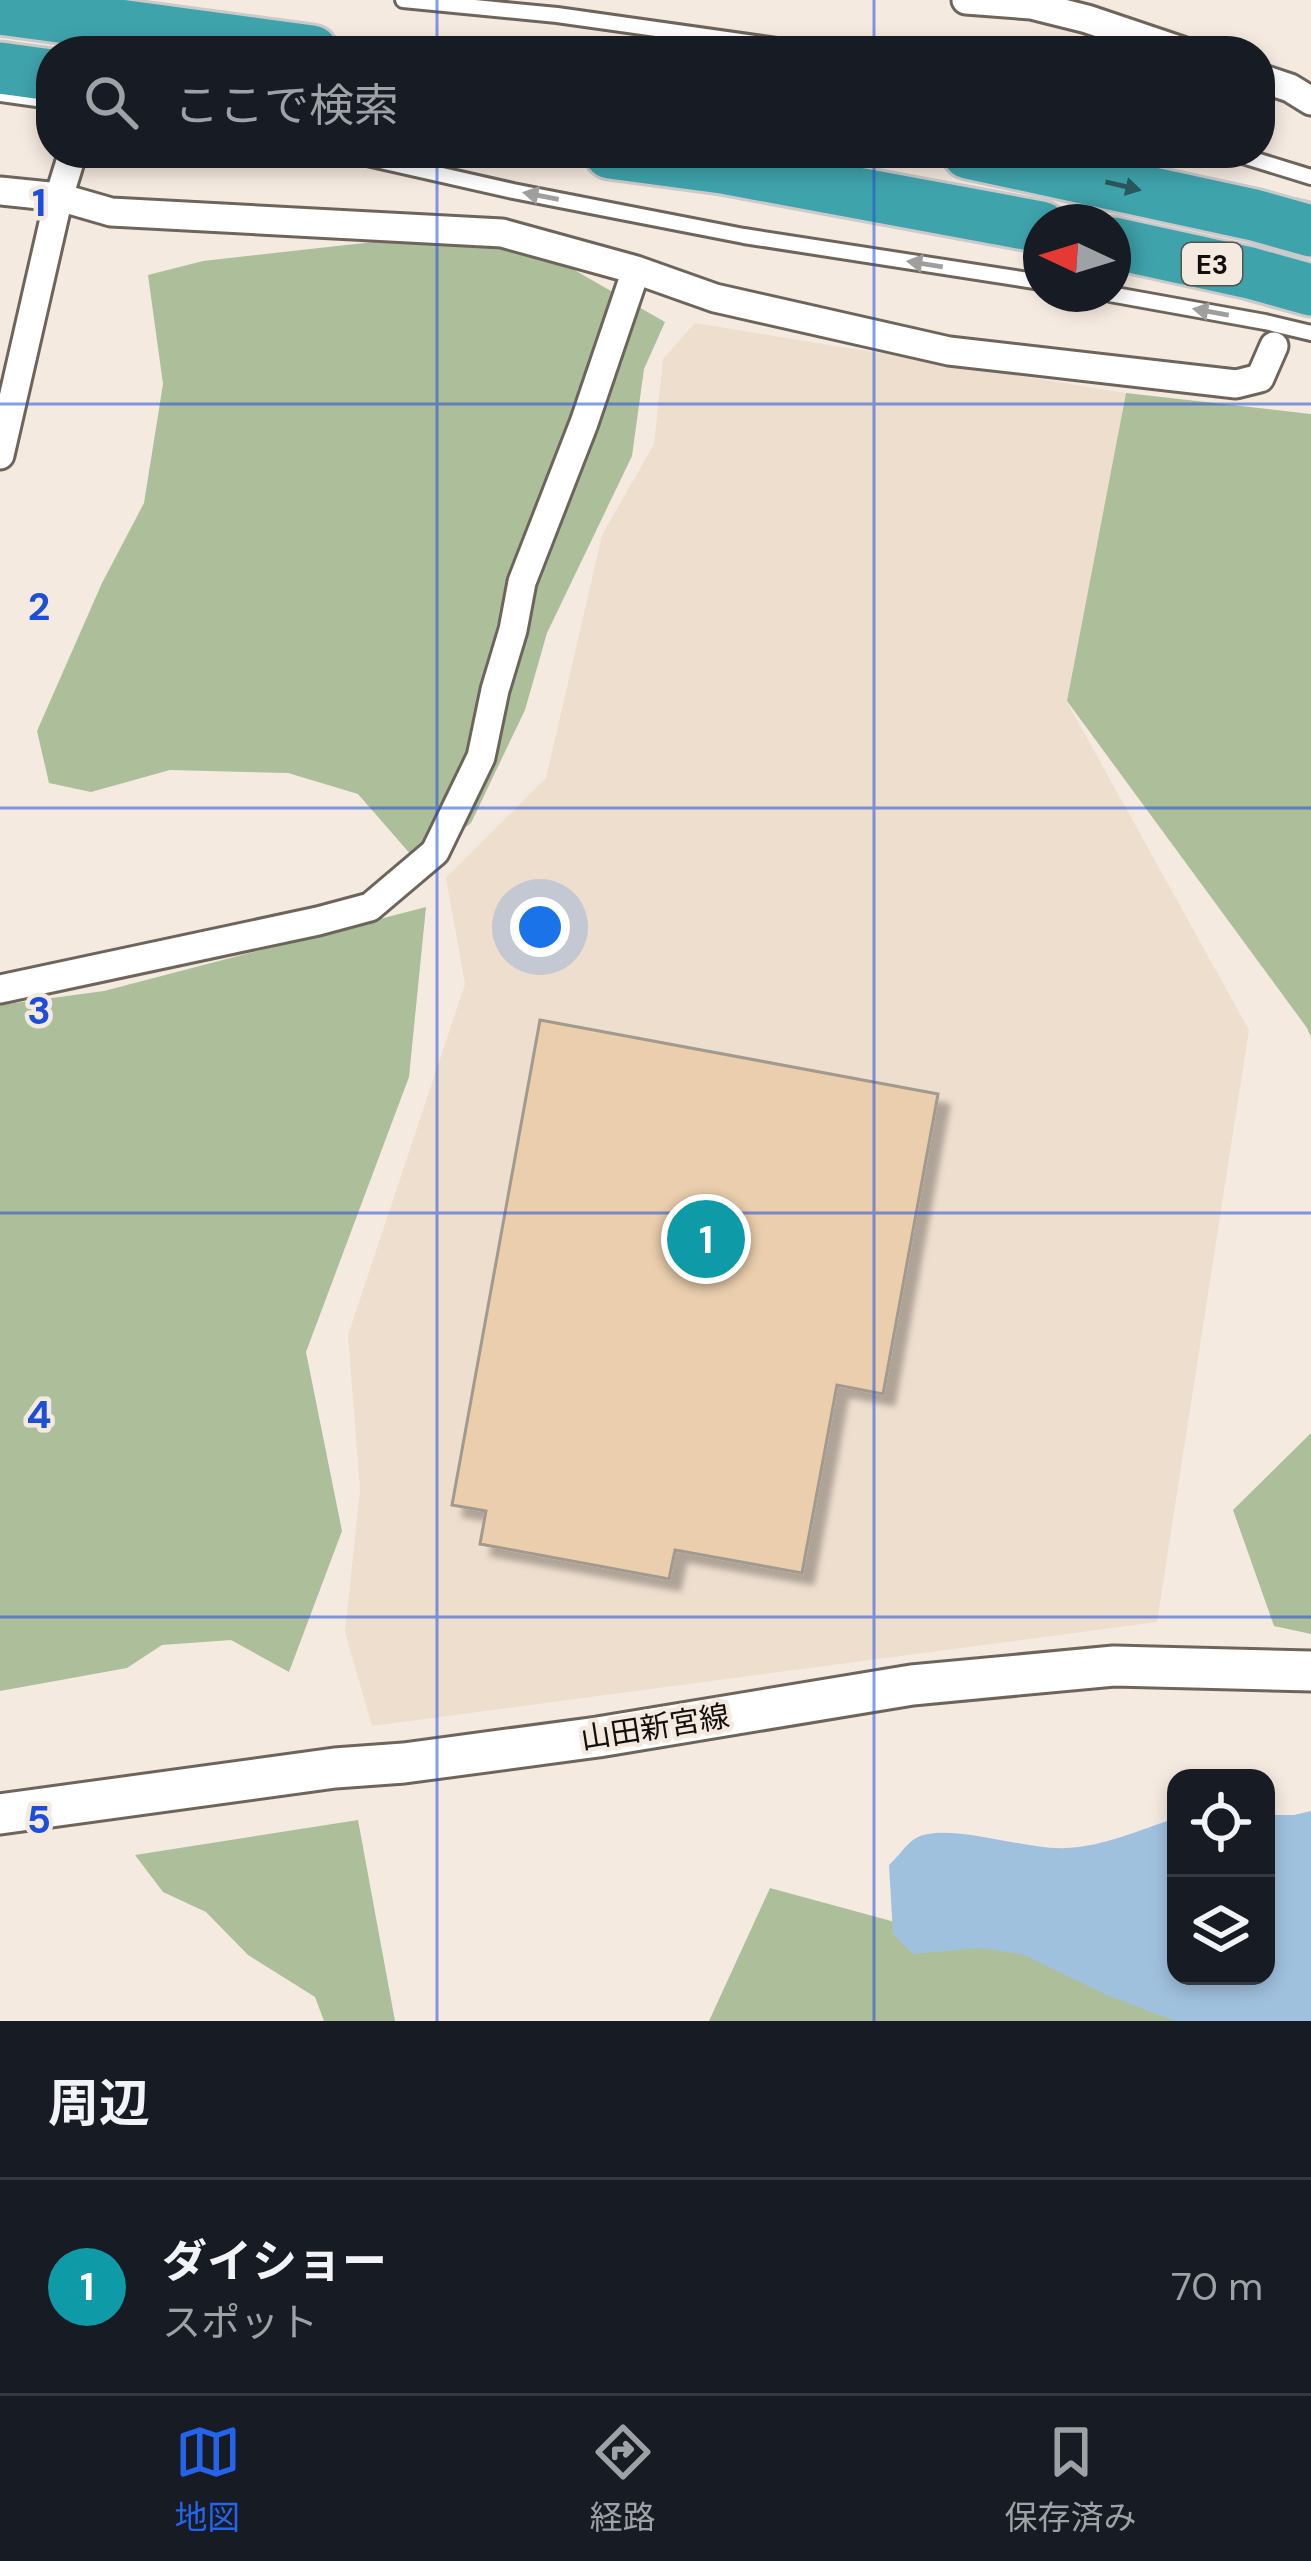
<!DOCTYPE html>
<html lang="ja">
<head>
<meta charset="utf-8">
<style>
	body { margin:0; font-family:"DM Sans","Noto Sans JP",sans-serif; background:#20242c; color:#f1f3f6 }
	.controls { position:absolute; right:36px; bottom:36px; display:grid; overflow:hidden; border-radius:24px; box-shadow:0 6px 18px #0003 }
	.controls button { width:108px; height:108px; display:grid; place-items:center; padding:0; border:0; border-bottom:3px solid #363941; background:#171b24; color:#f1f3f6; font:60px sans-serif }
	.compass { position:absolute; left:1023px; top:204px; width:108px; height:108px; border-radius:50%; background:#171b24; box-shadow:0 6px 18px #0003; rotate:274deg }
	.you { position:absolute; left:540px; top:927px; width:42px; height:42px; margin:-30px; border:9px solid #fff; border-radius:50%; background:#1a73e8; box-shadow:0 0 0 18px #1a73e833 }
	.badge { display:grid; place-items:center; width:78px; height:78px; border-radius:50%; background:#2563eb; color:#fff; font-size:39px; font-weight:700 }
	.pin { position:absolute; translate:-50% -50%; border:6px solid #fff; box-shadow:0 3px 12px #0006 }
	.list { margin:0; padding:0; list-style:none }
	h2 { display:flex; justify-content:space-between; align-items:center; height:156px; margin:0; padding:0 48px; font-size:51px }
	h2 small { font-size:39px; font-weight:400; color:#9ea1a6 }
	.list li { display:grid; grid-template-columns:78px 1fr auto; gap:36px; align-items:center; box-sizing:border-box; height:216px; padding:0 48px; border-top:3px solid #363941 }
	.list b { display:block; font-size:45px; white-space:nowrap }
	.list p { margin:0; font-size:39px; white-space:nowrap; color:#9ea1a6 }
	.list em { font-size:39px; font-style:normal; color:#9ea1a6 }
	.icon { flex:none; width:66px; height:66px; fill:none; stroke:currentColor; stroke-width:2; stroke-linecap:round; stroke-linejoin:round }
	.map { position:relative; flex:none; width:1311px; height:2021px; overflow:hidden }
	.search { position:absolute; background:#171b24; box-shadow:0 6px 18px #0003; left:36px; right:36px; top:36px; height:132px; display:flex; align-items:center; gap:30px; box-sizing:border-box; padding:0 42px; border-radius:48px; color:#9ea1a6; font-size:45px }
	.sheet { height:372px; background:#171b24 }
	nav { display:flex; justify-content:space-around; align-items:center; box-sizing:border-box; height:168px; border-top:3px solid #363941; background:#171b24; font-size:33px; color:#9ea1a6 }
	nav a { display:grid; justify-items:center; gap:6px }
	nav .on { color:#2563eb }
	.map>svg:first-child { display:block }
	.built { fill:#eedece }
	.forest { fill:#adbf9a }
	.water { fill:#a0c1de }
	.building { fill:#eacead; stroke:#a2998f; stroke-width:3; filter:url(#shadow) }
	.lines { fill:none; stroke-linecap:round; stroke-linejoin:round }
	.street-tunnel { stroke:#d3c9c0; stroke-width:27; stroke-dasharray:27 14; stroke-linecap:butt }
	.lane-casing { stroke:#6d655b; stroke-width:20 }
	.street-casing { stroke:#6d655b; stroke-width:33 }
	.secondary-casing { stroke:#6d655b; stroke-width:45 }
	.highway-casing { stroke:#cbcaca; stroke-width:57 }
	.lane { stroke:#fff; stroke-width:14 }
	.street { stroke:#fff; stroke-width:27 }
	.secondary { stroke:#fff; stroke-width:39 }
	.highway { stroke:#3fa3ac; stroke-width:51 }
	.oneway { fill:#29595c }
	.oneway2 { fill:#a19f9e }
	.grid { fill:none; stroke:#1d4ed8; stroke-width:3; stroke-opacity:0.55 }
	.labels { text-anchor:middle; dominant-baseline:central; stroke-width:9; stroke-linejoin:round; paint-order:stroke }
	.shield { fill:#f5eae0; stroke:#57514c; stroke-width:3 }
	.shield-label { font-size:27px; font-weight:bold; fill:#130f0c }
	.street-label { font-size:30px; fill:#130f0c; stroke:#f5eae0 }
	.grid-label { font-size:39px; text-anchor:middle; font-weight:bold; fill:#1d4ed8; stroke:#f5eae0; stroke-width:9; stroke-linejoin:round; paint-order:stroke }
</style>
</head>
<body>
<div class="map">
<svg width="1311" height="2021" viewBox="0 0 1311 2021">
	<defs>
		<filter id="shadow"><feDropShadow dx="11" dy="11" stdDeviation="3" flood-color="#0004"/></filter>
	</defs>
	<rect width="100%" height="100%" fill="#f5eae0"/>
	<!-- built -->
	<path class="built" d="M 695,323 L 1126,393 L 1067,702 L 1249,1030 L 1157,1622 L 372,1726 L 345,1632 L 360,1490 L 348,1335 L 465,984 L 446,878 L 546,778 L 602,535 L 654,444 L 663,359 Z"/>
	<!-- forest -->
	<path class="forest" d="M 391,240 L 543,252 L 665,322 L 644,369 L 632,456 L 547,633 L 525,710 L 471,823 L 419,864 L 358,794 L 288,773 L 170,770 L 91,792 L 49,783 L 37,731 L 102,583 L 144,503 L 163,384 L 148,275 L 203,261 Z
		M 1126,393 L 1311,414 L 1311,1037 L 1307,1028 L 1067,701 Z
		M 426,907 L 409,1077 L 306,1352 L 342,1531 L 289,1672 L 231,1640 L 162,1645 L 127,1668 L 0,1691 L 0,1005 L 104,991 Z
		M 1311,1433 L 1311,1634 L 1274,1626 L 1233,1510 Z
		M 358,1820 L 395,2021 L 324,2021 L 315,1997 L 248,1955 L 206,1912 L 163,1892 L 135,1855 Z
		M 770,1888 L 928,1931 L 1111,1943 L 1216,2021 L 709,2021 Z"/>
	<!-- water -->
	<path class="water" d="M 1311,1811 L 1311,2021 L 1175,2021 L 1107,1995 L 1022,1954 L 979,1948 L 913,1954 L 893,1934 L 889,1865 C 897,1858 906,1844 916,1838 C 947,1821 1027,1851 1066,1848 C 1106,1846 1139,1830 1176,1818 L 1176,1976 L 1266,1976 L 1266,1815 L 1294,1815 Z"/>
	<!-- building -->
	<path class="building" d="M 540,1020 L 938,1094 L 883,1394 L 837,1385 L 802,1573 L 675,1550 L 669,1579 L 480,1544 L 486,1511 L 452,1505 Z"/>
	<g class="lines">
		<!-- street-tunnel -->
		<path class="street-tunnel" d="M 1274,346 L 1311,192"/>
		<!-- lane casing -->
		<g class="lane-casing">
			<path id="lane" d="M 403,0 L 557,15 L 812,51
				M 0,94 L 51,101
				M 345,153 L 513,191 L 744,236 L 1041,282
				M 1233,153 L 1311,177
				M 1110,294 L 1265,322 L 1311,333"/>
		</g>
		<!-- street casing -->
		<g class="street-casing">
			<path id="street" d="M 966,0 L 1031,5 L 1087,19 L 1182,51
				M 1260,78 L 1290,88 L 1311,101
				M 0,191 L 59,197 L 111,212 L 502,233 L 636,270 L 715,298 L 949,351 L 1236,384 L 1260,378 L 1274,346
				M 0,455 L 59,197 L 72,155
				M 0,989 L 318,921 L 370,907 L 435,852 L 481,757 L 495,690 L 513,630 L 522,582 L 584,423 L 636,270"/>
		</g>
		<!-- secondary casing -->
		<g class="secondary-casing">
			<path id="secondary" d="M 0,1814 L 335,1768 L 404,1763 L 598,1737 L 912,1685 L 1114,1666 L 1311,1671"/>
		</g>
		<!-- highway casing -->
		<g class="highway-casing">
			<path id="highway" d="M 0,9 L 312,51
				M 0,68 L 51,75
				M 610,153 L 722,168 L 1041,227
				M 968,153 L 1254,215 L 1311,231
				M 1113,243 L 1250,273 L 1311,290"/>
		</g>
		<!-- lane -->
		<use href="#lane" class="lane"/>
		<!-- street -->
		<use href="#street" class="street"/>
		<!-- secondary -->
		<use href="#secondary" class="secondary"/>
		<!-- highway -->
		<use href="#highway" class="highway"/>
	</g>
	<!-- one-way arrows -->
	<defs><path id="oneway-solid" d="M-6-.8H1V-3.2L6.5 0L1 3.2V.8H-6Z" transform="scale(3)"/></defs>
	<use class="oneway" href="#oneway-solid" transform="translate(1123 186) rotate(13)"/>
	<g class="oneway2">
		<use href="#oneway-solid" transform="translate(541 196) rotate(-169)"/>
		<use href="#oneway-solid" transform="translate(925 264) rotate(-171)"/>
		<use href="#oneway-solid" transform="translate(1211 312) rotate(-170)"/>
	</g>
	<!-- grid -->
	<path class="grid" d="M 437,0 L 437,51M 874,0 L 874,51M 437,153 L 437,2021M 874,153 L 874,2021M 0,404 L 1311,404M 0,808 L 1311,808M 0,1213 L 1311,1213M 0,1617 L 1311,1617"/>
	<g class="labels">
		<!-- shield labels -->
		<rect class="shield" x="1182" y="243" width="60" height="42" rx="9"/>
		<g class="shield-label">
			<text x="1212" y="264">E3</text>
		</g>
		<!-- street labels -->
		<g class="street-label">
			<text transform="translate(655 1727) rotate(-9)">山田新宮線</text>
		</g>
	</g>
	<g class="grid-label">
		<text x="39" y="216">1</text>
		<text x="39" y="620">2</text>
		<text x="39" y="1024">3</text>
		<text x="39" y="1428">4</text>
		<text x="39" y="1833">5</text>
	</g>
</svg>
<div class="controls">
<button><svg class="icon" aria-label="locate" viewBox="0 0 24 24"><circle cx="12" cy="12" r="6"/><path d="M12 2v4M12 18v4M2 12h4M18 12h4"/></svg></button>
<button><svg class="icon" aria-label="layers" viewBox="0 0 24 24"><path d="M12 4l9 5-9 5-9-5zM3 14l9 5 9-5"/></svg></button>
</div>
<svg class="compass" viewBox="-18 -18 36 36"><path d="M0-13l5 13h-10z" fill="#e53935"/><path d="M0 13l5-13h-10z" fill="#9ea1a6"/></svg>
<div class="you"></div>
<div class="pin badge" style="left:706px;top:1239px;background:#0f9aa8">1</div>
<div class="search"><svg class="icon" aria-label="search" viewBox="0 0 24 24"><circle cx="10" cy="10" r="6"/><path d="M15 15l6 6"/></svg>ここで検索</div>
</div>
<section class="sheet">
<h2>周辺<small></small></h2>
<ul class="list">
<li><span class="badge" style="background:#0f9aa8">1</span><div><b>ダイショー</b><p>スポット</p></div><em>70 m</em></li>
</ul>
</section>
<nav>
<a class="on"><svg class="icon" aria-label="map" viewBox="0 0 24 24"><path d="M3 6l6-2 6 2 6-2v14l-6 2-6-2-6 2zM9 4v14M15 6v14"/></svg>地図</a>
<a><svg class="icon" aria-label="directions" viewBox="0 0 24 24"><path d="M12 3l9 9-9 9-9-9zM9 14v-3h6M13 9l2 2-2 2"/></svg>経路</a>
<a><svg class="icon" aria-label="saved" viewBox="0 0 24 24"><path d="M7 4h10v16l-5-4-5 4z"/></svg>保存済み</a>
</nav>
</body>
</html>
